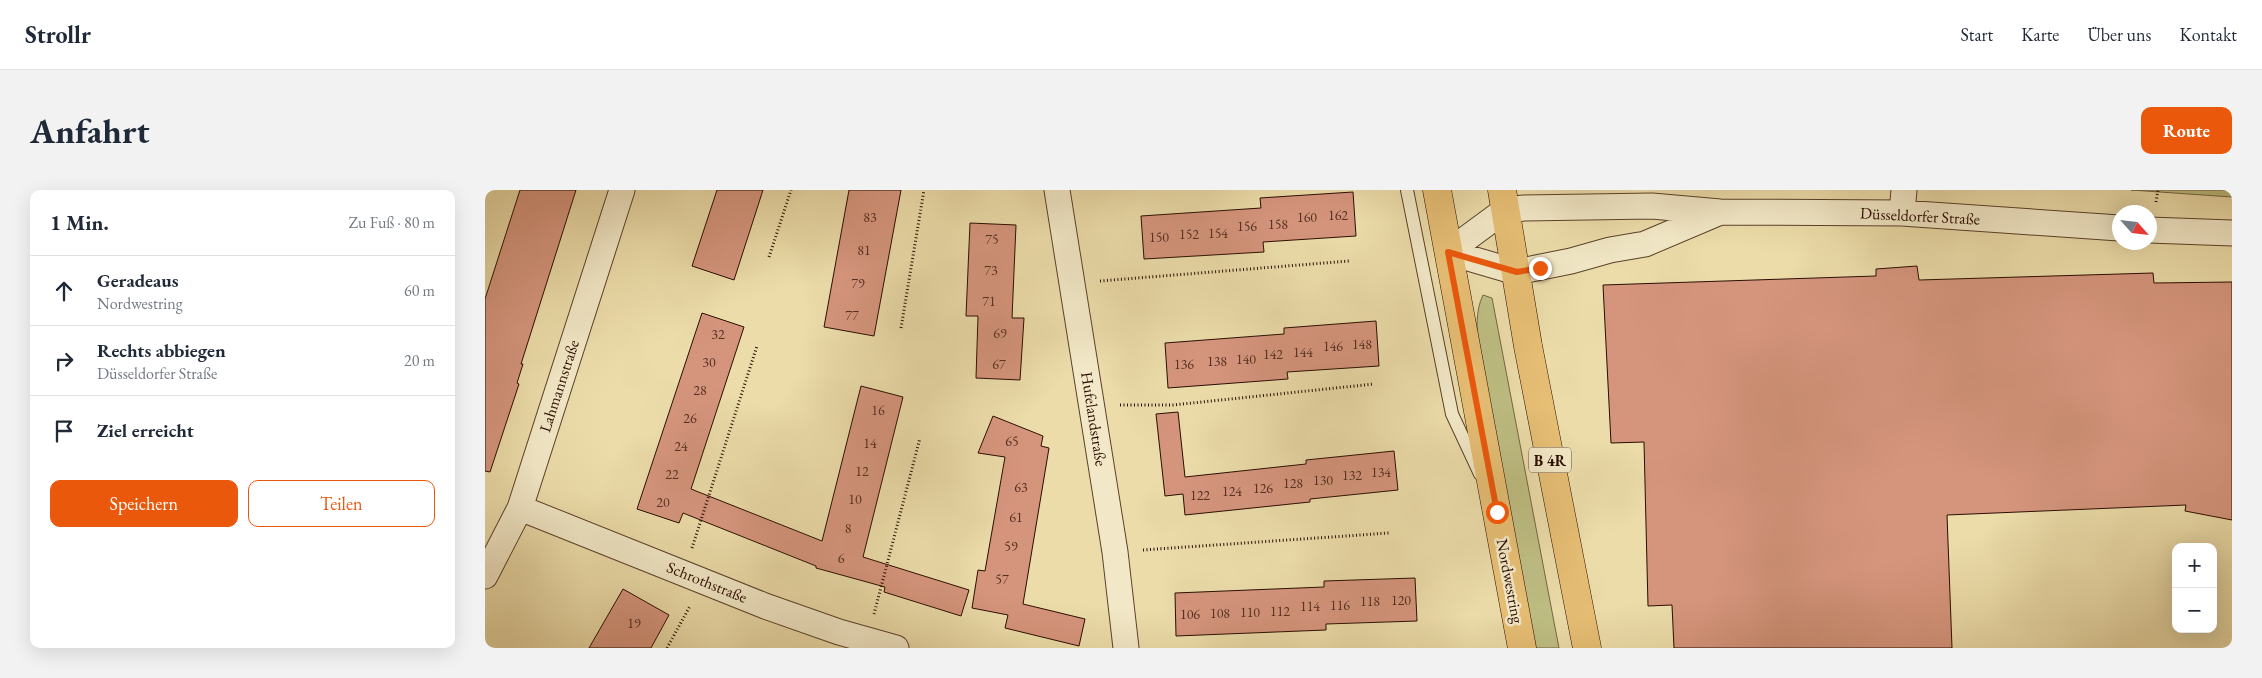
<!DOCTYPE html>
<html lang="de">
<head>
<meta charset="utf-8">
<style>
	body { margin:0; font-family:"EB Garamond",serif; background:#f2f2f3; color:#1f2937 }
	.controls { position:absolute; right:15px; bottom:15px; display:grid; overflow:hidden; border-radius:10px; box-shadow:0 5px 20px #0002 }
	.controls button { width:45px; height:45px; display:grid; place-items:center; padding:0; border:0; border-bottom:1px solid #e0e1e3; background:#fff; color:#1f2937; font:25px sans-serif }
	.compass { position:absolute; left:1627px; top:15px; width:45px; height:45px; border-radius:50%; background:#fff; box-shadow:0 5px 20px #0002; rotate:117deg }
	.stop { position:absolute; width:15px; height:15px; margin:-11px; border:4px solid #ea580c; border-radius:50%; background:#fff }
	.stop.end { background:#ea580c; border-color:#fff; box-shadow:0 1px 5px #0008 }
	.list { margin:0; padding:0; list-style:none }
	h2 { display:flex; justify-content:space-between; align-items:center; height:65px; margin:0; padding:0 20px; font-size:21px }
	h2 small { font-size:16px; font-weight:400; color:#747a83 }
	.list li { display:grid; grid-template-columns:32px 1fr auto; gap:15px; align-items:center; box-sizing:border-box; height:70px; padding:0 20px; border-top:1px solid #e0e1e3 }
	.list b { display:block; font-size:19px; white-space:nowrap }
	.list p { margin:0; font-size:16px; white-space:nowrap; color:#747a83 }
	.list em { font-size:16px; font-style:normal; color:#747a83 }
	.actions { display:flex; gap:10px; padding:15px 20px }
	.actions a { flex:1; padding:11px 0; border:1px solid #ea580c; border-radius:10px; text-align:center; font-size:18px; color:#ea580c }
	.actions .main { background:#ea580c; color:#fff }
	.icon { flex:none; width:28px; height:28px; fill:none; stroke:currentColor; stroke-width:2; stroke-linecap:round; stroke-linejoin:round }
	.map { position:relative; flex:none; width:1747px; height:458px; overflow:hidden; border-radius:10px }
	header { display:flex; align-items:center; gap:30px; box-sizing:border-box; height:70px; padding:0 25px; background:#fff; border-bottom:1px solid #e0e1e3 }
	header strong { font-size:24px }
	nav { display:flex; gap:28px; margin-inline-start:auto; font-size:18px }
	.intro { display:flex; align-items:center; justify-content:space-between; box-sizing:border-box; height:120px; padding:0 30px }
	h1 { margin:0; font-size:35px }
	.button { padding:12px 22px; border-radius:10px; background:#ea580c; color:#fff; font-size:18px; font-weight:700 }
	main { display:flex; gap:30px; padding:0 30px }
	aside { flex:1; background:#fff; border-radius:10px; box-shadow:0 5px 20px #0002 }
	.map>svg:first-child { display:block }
	.green { fill:#bebe83; stroke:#746642 }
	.building { fill:#d5957d; stroke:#2b0d00 }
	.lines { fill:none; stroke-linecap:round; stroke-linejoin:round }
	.service-casing { stroke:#5b412a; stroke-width:14 }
	.minor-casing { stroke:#5b412a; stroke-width:27 }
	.primary-casing { stroke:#2b0d00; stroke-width:29 }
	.path { stroke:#2b0d00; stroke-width:3; stroke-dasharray:1 2.5; stroke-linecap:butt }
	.service { stroke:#f2e8c7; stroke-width:12 }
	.minor { stroke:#f2e8c7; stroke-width:25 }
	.primary { stroke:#e6be74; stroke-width:28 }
	.route { stroke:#ea580c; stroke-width:6 }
	.labels { text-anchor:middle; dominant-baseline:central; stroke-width:5; stroke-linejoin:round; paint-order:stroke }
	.number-label { font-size:14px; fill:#562f1f }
	.shield { fill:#f2e8c7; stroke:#674f3c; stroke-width:1 }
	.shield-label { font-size:15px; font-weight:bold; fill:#2b0d00 }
	.street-label { font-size:16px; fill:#2b0d00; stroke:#f2e8c7 }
</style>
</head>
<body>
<header>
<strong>Strollr</strong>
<nav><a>Start</a><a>Karte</a><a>Über uns</a><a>Kontakt</a></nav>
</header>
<div class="intro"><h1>Anfahrt</h1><a class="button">Route</a></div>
<main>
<aside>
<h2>1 Min.<small>Zu Fuß · 80 m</small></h2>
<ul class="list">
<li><svg class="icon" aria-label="ahead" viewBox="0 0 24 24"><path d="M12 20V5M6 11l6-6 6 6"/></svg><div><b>Geradeaus</b><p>Nordwestring</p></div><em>60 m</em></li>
<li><svg class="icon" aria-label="right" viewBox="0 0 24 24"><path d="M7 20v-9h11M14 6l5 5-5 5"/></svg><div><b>Rechts abbiegen</b><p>Düsseldorfer Straße</p></div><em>20 m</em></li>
<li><svg class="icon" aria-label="arrive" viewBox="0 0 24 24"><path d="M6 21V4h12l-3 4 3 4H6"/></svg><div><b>Ziel erreicht</b></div></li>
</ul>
<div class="actions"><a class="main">Speichern</a><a>Teilen</a></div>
</aside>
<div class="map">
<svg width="1747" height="458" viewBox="0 0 1747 458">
	<rect width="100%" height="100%" fill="#ebdca9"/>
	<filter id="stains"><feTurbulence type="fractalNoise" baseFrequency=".004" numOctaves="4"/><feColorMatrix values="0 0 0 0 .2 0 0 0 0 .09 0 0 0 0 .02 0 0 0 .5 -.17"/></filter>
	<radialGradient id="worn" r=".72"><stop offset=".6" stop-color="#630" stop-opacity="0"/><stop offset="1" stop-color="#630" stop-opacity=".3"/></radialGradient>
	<!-- green -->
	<path class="green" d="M 1646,0 L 1747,0 L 1747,7 Z
		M 998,105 L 1007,108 L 1074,458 L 1048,458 L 993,158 C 992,139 990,122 998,105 Z"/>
	<!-- building -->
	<path class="building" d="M 35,0 L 91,0 L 36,174 L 38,174 L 32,193 L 34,194 L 5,282 L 0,281 L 0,109 Z
		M 232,0 L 278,0 L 249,90 L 207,76 Z
		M 364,0 L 416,0 L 389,146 L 339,137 Z
		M 868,2 L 871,46 L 778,52 L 779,62 L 659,69 L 656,26 L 776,18 L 775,8 Z
		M 485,33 L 531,35 L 527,128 L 539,128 L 535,190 L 491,188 L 493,126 L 481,126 Z
		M 1432,76 L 1434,90 L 1668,83 L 1669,93 L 1747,92 L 1747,330 L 1700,321 L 1701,315 L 1462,325 L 1467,458 L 1189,458 L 1187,415 L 1163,416 L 1159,252 L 1126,253 L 1118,95 L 1391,86 L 1391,79 Z
		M 217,123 L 259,137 L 206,299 L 337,351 L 376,196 L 418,207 L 378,367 L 484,400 L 476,426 L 399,402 L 400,397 L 331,378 L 331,376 L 198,323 L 194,333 L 152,319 Z
		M 891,131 L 894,176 L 802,182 L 803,189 L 683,198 L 680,153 L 799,144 L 799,138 Z
		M 693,222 L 700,287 L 821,274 L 821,270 L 909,261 L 913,300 L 825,309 L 825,312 L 700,325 L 698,304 L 680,306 L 671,224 Z
		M 508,226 L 558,246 L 556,256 L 564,258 L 538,414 L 600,429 L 594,456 L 520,438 L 523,425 L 487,418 L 493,380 L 500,381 L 520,267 L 493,263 Z
		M 930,388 L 932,431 L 841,434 L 841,440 L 691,446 L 690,403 L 839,397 L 839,391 Z
		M 138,399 L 184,425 L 166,458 L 104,458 Z"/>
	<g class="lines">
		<!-- service casing -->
		<g class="service-casing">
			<path id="service" d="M 922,0 L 967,224 L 995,284"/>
		</g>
		<!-- minor casing -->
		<g class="minor-casing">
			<path id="minor" d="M 572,0 L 630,362 L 641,458
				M 1417,23 L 1419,0
				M 1664,40 L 1747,43
				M 963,62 L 1020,20 L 1039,18 L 1167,16 L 1235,22 L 1417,23 L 1634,38
				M 963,62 L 1031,82 L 1086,71 L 1125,60 L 1160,54 L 1233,23
				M 35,318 L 280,416 L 354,442 L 411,458
				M 0,386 L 35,318 L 137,0"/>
		</g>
		<!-- primary casing -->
		<g class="primary-casing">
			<path id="primary" d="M 952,0 L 1037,458
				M 1017,0 L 1043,156 L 1102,458"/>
		</g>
		<!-- path -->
		<path class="path" d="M 1671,12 L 1673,0
			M 284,67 L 306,0
			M 615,91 L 864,71
			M 416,138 L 439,0
			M 635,215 L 688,215 L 889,194
			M 207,358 L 272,156
			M 658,360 L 904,343
			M 389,424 L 435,248
			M 182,458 L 205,416"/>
		<!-- service -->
		<use href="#service" class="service"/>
		<!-- minor -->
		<use href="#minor" class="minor"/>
		<!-- primary -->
		<use href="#primary" class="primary"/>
	</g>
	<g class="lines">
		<!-- route -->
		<path class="route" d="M 1012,322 L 963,62 L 1032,82 L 1055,78"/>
	</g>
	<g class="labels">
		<!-- number labels -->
		<g class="number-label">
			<text x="853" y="25">162</text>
			<text x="385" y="27">83</text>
			<text x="822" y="27">160</text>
			<text x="793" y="34">158</text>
			<text x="762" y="36">156</text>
			<text x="733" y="43">154</text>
			<text x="704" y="44">152</text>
			<text x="674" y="47">150</text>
			<text x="507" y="49">75</text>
			<text x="379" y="60">81</text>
			<text x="506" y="80">73</text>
			<text x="373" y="93">79</text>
			<text x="504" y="111">71</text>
			<text x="367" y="125">77</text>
			<text x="515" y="143">69</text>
			<text x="233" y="144">32</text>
			<text x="877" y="154">148</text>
			<text x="848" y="156">146</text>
			<text x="818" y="162">144</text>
			<text x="788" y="164">142</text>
			<text x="761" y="169">140</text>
			<text x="732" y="171">138</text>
			<text x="224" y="172">30</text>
			<text x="514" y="174">67</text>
			<text x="699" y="174">136</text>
			<text x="215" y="200">28</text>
			<text x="393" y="220">16</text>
			<text x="205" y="228">26</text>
			<text x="527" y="251">65</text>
			<text x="385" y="253">14</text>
			<text x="196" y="256">24</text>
			<text x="377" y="281">12</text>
			<text x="896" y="282">134</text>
			<text x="187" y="284">22</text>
			<text x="867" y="285">132</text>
			<text x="838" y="290">130</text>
			<text x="808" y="293">128</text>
			<text x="536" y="297">63</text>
			<text x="778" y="298">126</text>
			<text x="747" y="301">124</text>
			<text x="715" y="305">122</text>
			<text x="370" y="309">10</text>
			<text x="178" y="312">20</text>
			<text x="531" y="327">61</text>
			<text x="363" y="338">8</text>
			<text x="526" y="356">59</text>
			<text x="356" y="368">6</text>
			<text x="517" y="389">57</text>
			<text x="916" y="410">120</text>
			<text x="885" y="411">118</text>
			<text x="855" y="415">116</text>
			<text x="825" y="416">114</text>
			<text x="795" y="421">112</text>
			<text x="765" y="422">110</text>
			<text x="735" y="423">108</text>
			<text x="705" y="424">106</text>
			<text x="149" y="433">19</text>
		</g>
		<!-- shield labels -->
		<rect class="shield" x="1044" y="257.5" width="42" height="25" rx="4"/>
		<g class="shield-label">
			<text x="1065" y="270">B 4R</text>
		</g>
		<!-- street labels -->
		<g class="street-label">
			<text transform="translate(1435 26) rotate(3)">Düsseldorfer Straße</text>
			<text transform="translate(74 196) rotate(-72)">Lahmannstraße</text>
			<text transform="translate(609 229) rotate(81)">Hufelandstraße</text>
			<text transform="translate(1025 391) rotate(79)">Nordwestring</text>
			<text transform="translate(222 392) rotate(22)">Schrothstraße</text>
		</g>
	</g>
	<rect width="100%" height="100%" filter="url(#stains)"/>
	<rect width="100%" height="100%" fill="url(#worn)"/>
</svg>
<div class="controls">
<button>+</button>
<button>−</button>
</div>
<svg class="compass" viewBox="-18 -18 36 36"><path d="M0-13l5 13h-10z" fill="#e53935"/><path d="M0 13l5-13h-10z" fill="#747a83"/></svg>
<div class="stop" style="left:1012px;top:322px"></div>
<div class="stop end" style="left:1055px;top:78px"></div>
</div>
</main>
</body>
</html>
